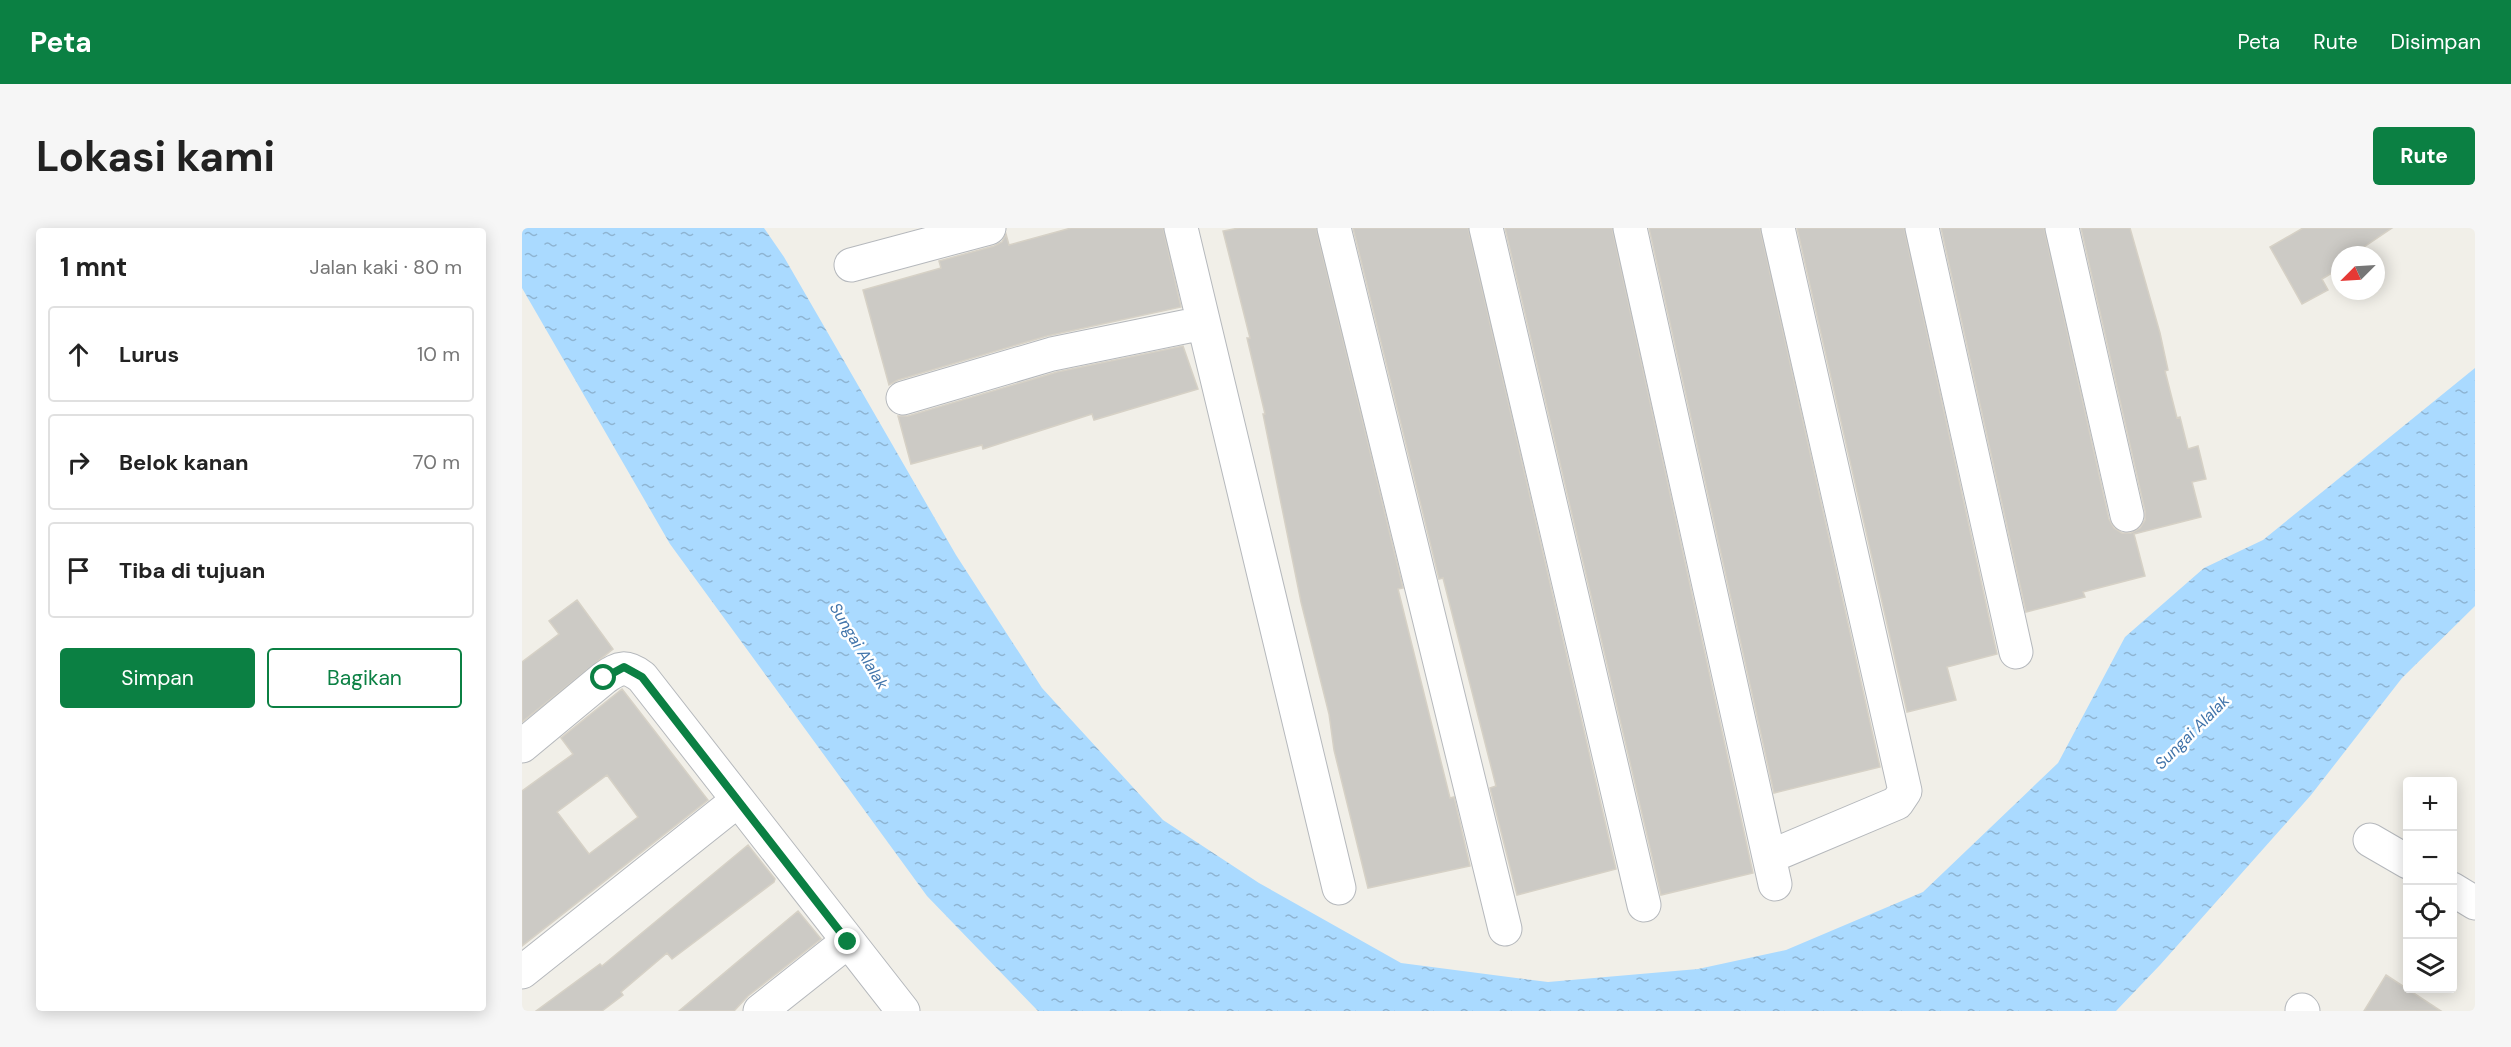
<!DOCTYPE html>
<html lang="id">
<head>
<meta charset="utf-8">
<style>
	body { margin:0; font-family:"DM Sans",sans-serif; background:#f6f6f6; color:#222 }
	.controls { position:absolute; right:18px; bottom:18px; display:grid; overflow:hidden; border-radius:6px; box-shadow:0 3px 15px #0003 }
	.controls button { width:54px; height:54px; display:grid; place-items:center; padding:0; border:0; border-bottom:2px solid #e0e0e0; background:#fff; color:#222; font:30px sans-serif }
	.compass { position:absolute; left:1809px; top:18px; width:54px; height:54px; border-radius:50%; background:#fff; box-shadow:0 3px 15px #0003; rotate:246deg }
	.stop { position:absolute; width:18px; height:18px; margin:-14px; border:4px solid #0b8043; border-radius:50%; background:#fff }
	.stop.end { background:#0b8043; border-color:#fff; box-shadow:0 2px 6px #0008 }
	.list { margin:0; padding:0; list-style:none }
	h2 { display:flex; justify-content:space-between; align-items:center; height:78px; margin:0; padding:0 24px; font-size:26px }
	h2 small { font-size:20px; font-weight:400; color:#767676 }
	.list li { display:grid; grid-template-columns:39px 1fr auto; gap:18px; align-items:center; box-sizing:border-box; height:96px; margin:0 12px 12px; padding:0 12px; border:2px solid #e0e0e0; border-radius:6px }
	.list b { display:block; font-size:22px; white-space:nowrap }
	.list em { font-size:20px; font-style:normal; color:#767676 }
	.actions { display:flex; gap:12px; padding:18px 24px }
	.actions a { flex:1; padding:14px 0; border:2px solid #0b8043; border-radius:6px; text-align:center; font-size:21px; color:#0b8043 }
	.actions .main { background:#0b8043; color:#fff }
	.icon { flex:none; width:33px; height:33px; fill:none; stroke:currentColor; stroke-width:2; stroke-linecap:round; stroke-linejoin:round }
	.map { position:relative; flex:none; width:1953px; height:783px; overflow:hidden; border-radius:6px }
	header { display:flex; align-items:center; gap:36px; box-sizing:border-box; height:84px; padding:0 30px; background:#0b8043; color:#fff }
	header strong { font-size:28px }
	nav { display:flex; gap:33px; margin-inline-start:auto; font-size:21px }
	.intro { display:flex; align-items:center; justify-content:space-between; box-sizing:border-box; height:144px; padding:0 36px }
	h1 { margin:0; font-size:42px }
	.button { padding:15px 27px; border-radius:6px; background:#0b8043; color:#fff; font-size:21px; font-weight:700 }
	main { display:flex; gap:36px; padding:0 36px }
	aside { flex:1; background:#fff; border-radius:6px; box-shadow:0 3px 15px #0003 }
	.map>svg:first-child { display:block }
	.water { fill:url(#water-ripples) }
	.building { fill:#cccac5; stroke:#d6d1c6; stroke-width:1.5; fill-rule:evenodd }
	.lines { fill:none; stroke-linecap:round; stroke-linejoin:round }
	.minor-casing { stroke:#b5b8bc; stroke-width:35 }
	.minor { stroke:#fff; stroke-width:33 }
	.route { stroke:#0b8043; stroke-width:8 }
	.labels { text-anchor:middle; dominant-baseline:central; stroke-width:5; stroke-linejoin:round; paint-order:stroke }
	.water-label { font-size:16px; font-style:italic; fill:#4174aa; stroke:#fff }
</style>
</head>
<body>
<header>
<strong>Peta</strong>
<nav><a>Peta</a><a>Rute</a><a>Disimpan</a></nav>
</header>
<div class="intro"><h1>Lokasi kami</h1><a class="button">Rute</a></div>
<main>
<aside>
<h2>1 mnt<small>Jalan kaki · 80 m</small></h2>
<ul class="list">
<li><svg class="icon" aria-label="ahead" viewBox="0 0 24 24"><path d="M12 20V5M6 11l6-6 6 6"/></svg><div><b>Lurus</b></div><em>10 m</em></li>
<li><svg class="icon" aria-label="right" viewBox="0 0 24 24"><path d="M7 20v-9h11M14 6l5 5-5 5"/></svg><div><b>Belok kanan</b></div><em>70 m</em></li>
<li><svg class="icon" aria-label="arrive" viewBox="0 0 24 24"><path d="M6 21V4h12l-3 4 3 4H6"/></svg><div><b>Tiba di tujuan</b></div></li>
</ul>
<div class="actions"><a class="main">Simpan</a><a>Bagikan</a></div>
</aside>
<div class="map">
<svg width="1953" height="783" viewBox="0 0 1953 783">
	<defs>
		<pattern id="water-ripples" width="26" height="14" patternUnits="userSpaceOnUse" patternTransform="scale(1.5)"><rect width="26" height="14" fill="#aadaff"/><path d="M2 4q2-2 4 0t4 0M15 11q2-2 4 0t4 0" fill="none" stroke="#8eb4d2"/></pattern>
	</defs>
	<rect width="100%" height="100%" fill="#f1efe8"/>
	<!-- water -->
	<path class="water" d="M 0,0 L 242,0 L 262,29 L 434,327 L 520,460 L 641,592 L 737,655 L 879,735 L 1026,754 L 1176,741 L 1264,722 L 1401,664 L 1536,535 L 1603,409 L 1682,340 L 1741,312 L 1953,140 L 1953,378 L 1880,450 L 1789,567 L 1638,737 L 1594,783 L 516,783 L 405,668 L 148,316 L 0,60 Z"/>
	<!-- building -->
	<path class="building" d="M 549,0 L 641,0 L 659,79 L 525,108 L 376,152 L 367,157 L 341,62 L 419,40 L 417,33 L 472,18 L 480,14 L 484,6 L 487,17 Z
		M 717,0 L 794,0 L 881,360 L 876,361 L 928,570 L 932,569 L 948,638 L 846,660 L 812,522 L 807,486 L 779,374 L 741,186 L 743,186 L 725,110 L 728,110 L 701,3 Z
		M 831,0 L 946,0 L 1094,641 L 995,667 L 968,560 L 974,558 L 921,350 L 917,351 Z
		M 983,0 L 1090,0 L 1231,645 L 1139,667 Z
		M 1127,0 L 1238,0 L 1358,539 L 1252,565 Z
		M 1275,0 L 1382,0 L 1475,426 L 1425,439 L 1434,472 L 1385,484 Z
		M 1419,0 L 1522,0 L 1587,291 L 1592,300 L 1600,305 L 1609,305 L 1618,300 L 1623,292 L 1623,283 L 1559,0 L 1608,0 L 1638,105 L 1646,142 L 1643,143 L 1655,190 L 1658,189 L 1666,221 L 1676,218 L 1684,251 L 1670,254 L 1679,289 L 1612,306 L 1623,348 L 1561,364 L 1563,369 L 1504,384 Z
		M 1781,0 L 1870,0 L 1830,27 L 1818,27 L 1818,40 L 1800,51 L 1806,62 L 1780,76 L 1748,19 Z
		M 661,118 L 676,161 L 572,192 L 570,186 L 461,221 L 460,217 L 389,236 L 376,188 L 386,188 L 535,144 Z
		M 55,372 L 91,421 L 0,494 L 0,434 L 37,406 L 27,393 Z
		M 100,461 L 186,572 L 0,718 L 0,563 L 51,526 L 39,510 ZM 85,547 L 116,589 L 67,626 L 35,584 Z
		M 226,617 L 253,651 L 252,654 L 150,731 L 145,725 L 99,764 L 101,767 L 80,783 L 14,783 L 78,736 L 80,738 Z
		M 276,683 L 299,711 L 226,768 L 212,783 L 157,783 Z
		M 1864,747 L 1919,783 L 1842,783 Z"/>
	<g class="lines">
		<!-- minor casing -->
		<g class="minor-casing">
			<path id="minor" d="M 659,0 L 817,660
				M 812,0 L 983,701
				M 964,0 L 1122,677
				M 1108,0 L 1253,656
				M 1400,0 L 1494,424
				M 1540,0 L 1605,287
				M 329,37 L 467,0
				M 381,170 L 530,126 L 681,95
				M 0,518 L 82,450 C 98,439 104,437 120,449 L 381,783
				M 1848,612 L 1886,634
				M 1247,629 L 1375,575 L 1383,563 L 1256,0
				M 1930,661 L 1953,675
				M 0,744 L 215,573
				M 1780,782 L 1781,783
				M 238,783 L 325,714"/>
		</g>
		<!-- minor -->
		<use href="#minor" class="minor"/>
	</g>
	<g class="lines">
		<!-- route -->
		<path class="route" d="M 82,450 L 102,439 L 120,449 L 326,714"/>
	</g>
	<g class="labels">
		<!-- water labels -->
		<g class="water-label">
			<text transform="translate(337 418) rotate(59)">Sungai Alalak</text>
			<text transform="translate(1670 504) rotate(-45)">Sungai Alalak</text>
		</g>
	</g>
</svg>
<div class="controls">
<button>+</button>
<button>−</button>
<button><svg class="icon" aria-label="locate" viewBox="0 0 24 24"><circle cx="12" cy="12" r="6"/><path d="M12 2v4M12 18v4M2 12h4M18 12h4"/></svg></button>
<button><svg class="icon" aria-label="layers" viewBox="0 0 24 24"><path d="M12 4l9 5-9 5-9-5zM3 14l9 5 9-5"/></svg></button>
</div>
<svg class="compass" viewBox="-18 -18 36 36"><path d="M0-13l5 13h-10z" fill="#e53935"/><path d="M0 13l5-13h-10z" fill="#767676"/></svg>
<div class="stop" style="left:82px;top:450px"></div>
<div class="stop end" style="left:326px;top:714px"></div>
</div>
</main>
</body>
</html>
